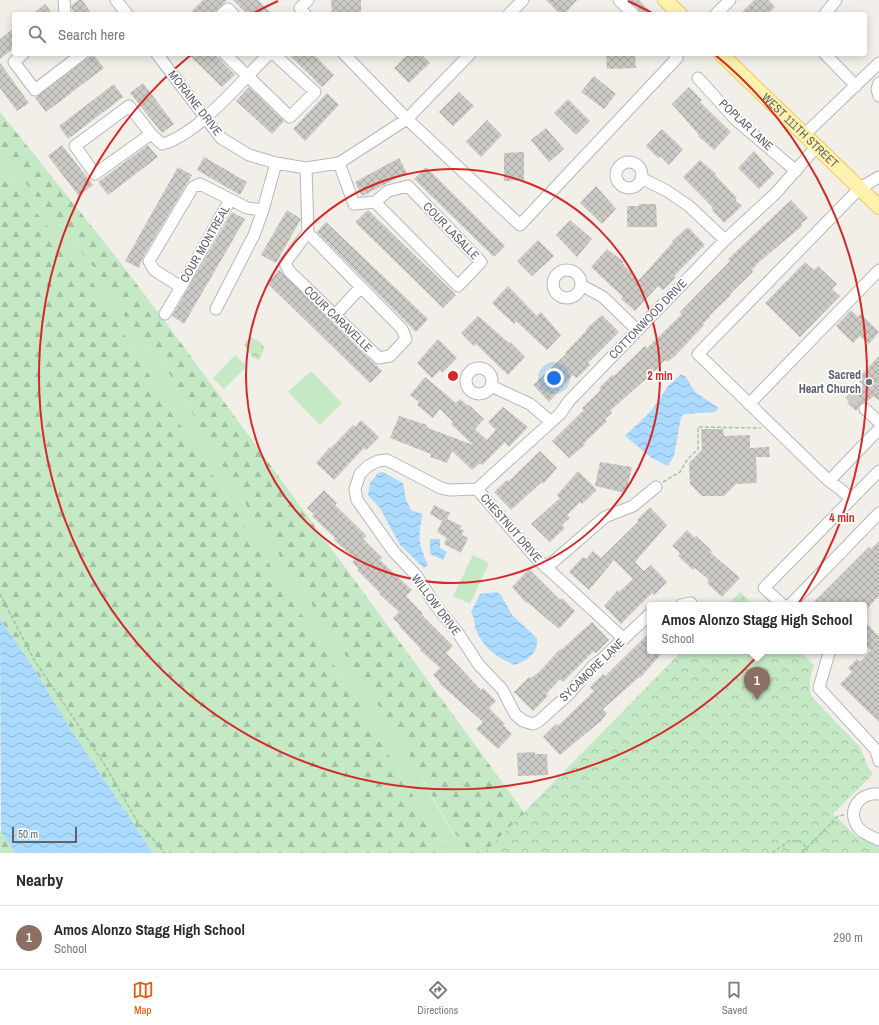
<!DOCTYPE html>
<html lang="en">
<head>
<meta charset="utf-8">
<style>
	body { margin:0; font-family:"Archivo Narrow",sans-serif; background:#f2f2f3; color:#2b2b33 }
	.scale { position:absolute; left:12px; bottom:10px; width:65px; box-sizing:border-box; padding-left:4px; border:2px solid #5f6368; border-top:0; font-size:11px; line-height:14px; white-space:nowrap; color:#5f6368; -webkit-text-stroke:3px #fff; paint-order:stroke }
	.you { position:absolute; left:554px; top:378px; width:14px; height:14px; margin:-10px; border:3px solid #fff; border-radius:50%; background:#1a73e8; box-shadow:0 0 0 6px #1a73e833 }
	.badge { display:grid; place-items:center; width:26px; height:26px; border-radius:50%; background:#ea580c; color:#fff; font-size:13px; font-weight:700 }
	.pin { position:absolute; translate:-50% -33px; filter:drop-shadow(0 1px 2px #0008) }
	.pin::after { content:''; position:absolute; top:21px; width:14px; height:12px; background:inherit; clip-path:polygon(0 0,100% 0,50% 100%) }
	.popup { position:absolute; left:647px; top:602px; width:220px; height:52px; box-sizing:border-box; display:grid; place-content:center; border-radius:4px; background:#fff; filter:drop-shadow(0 1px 3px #0005); font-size:13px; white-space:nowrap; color:#7c7c81 }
	.popup b { font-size:15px; color:#2b2b33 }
	.popup::after { content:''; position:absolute; left:50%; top:100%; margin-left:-8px; border:8px solid transparent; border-top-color:#fff }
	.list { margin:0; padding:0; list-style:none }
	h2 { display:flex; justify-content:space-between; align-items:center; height:52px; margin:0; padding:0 16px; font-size:17px }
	h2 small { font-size:13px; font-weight:400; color:#7c7c81 }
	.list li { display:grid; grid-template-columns:26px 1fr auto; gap:12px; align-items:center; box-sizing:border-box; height:64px; padding:0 16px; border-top:1px solid #e1e1e2 }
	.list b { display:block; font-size:15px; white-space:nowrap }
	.list p { margin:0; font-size:13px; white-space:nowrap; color:#7c7c81 }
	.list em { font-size:13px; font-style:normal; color:#7c7c81 }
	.icon { flex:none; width:22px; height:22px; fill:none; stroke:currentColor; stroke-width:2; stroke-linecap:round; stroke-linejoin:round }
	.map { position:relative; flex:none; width:879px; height:853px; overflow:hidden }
	.search { position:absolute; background:#fff; box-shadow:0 2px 10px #0003; left:12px; right:12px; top:12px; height:44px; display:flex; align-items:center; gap:10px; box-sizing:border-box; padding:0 14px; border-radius:4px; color:#7c7c81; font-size:15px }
	.sheet { height:116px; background:#fff }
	nav { display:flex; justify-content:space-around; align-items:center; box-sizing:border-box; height:56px; border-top:1px solid #e1e1e2; background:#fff; font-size:11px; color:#7c7c81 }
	nav a { display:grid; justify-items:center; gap:2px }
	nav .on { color:#ea580c }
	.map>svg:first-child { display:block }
	.grass { fill:#c5e8c5 }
	.forest { fill:url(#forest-firs) }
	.park { fill:url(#park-crowns) }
	.water { fill:url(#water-waves) }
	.building { fill:url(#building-cross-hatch) }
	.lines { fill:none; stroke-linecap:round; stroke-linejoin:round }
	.minor-tunnel { stroke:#ccccc8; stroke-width:11; stroke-dasharray:11 5.5; stroke-linecap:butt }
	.minor-casing { stroke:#b5b8bc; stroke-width:13 }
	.major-casing { stroke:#f2c960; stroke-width:16 }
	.path { stroke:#9cc7a9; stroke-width:1.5; stroke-dasharray:4 2; stroke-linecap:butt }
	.minor { stroke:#fff; stroke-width:11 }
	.major { stroke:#fff2af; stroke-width:14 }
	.ring { fill:none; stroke:#d62828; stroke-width:2 }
	.worship-dot { fill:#6b7280; stroke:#fff; stroke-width:1.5 }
	.labels { text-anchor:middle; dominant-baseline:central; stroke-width:3.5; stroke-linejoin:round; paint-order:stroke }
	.street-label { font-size:12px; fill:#5f6368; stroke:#fff }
	.worship-label { font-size:12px; font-weight:bold; fill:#5b616d; stroke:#fff; text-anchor:end }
	.centre { fill:#d62828; stroke:#fff; stroke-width:2 }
	.ring-label { font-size:12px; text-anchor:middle; font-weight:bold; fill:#d62828; stroke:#fff; stroke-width:3.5; stroke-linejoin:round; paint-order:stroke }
</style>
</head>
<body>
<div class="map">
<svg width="879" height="853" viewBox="0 0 879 853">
	<defs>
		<pattern id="forest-firs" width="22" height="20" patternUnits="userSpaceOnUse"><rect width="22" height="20" fill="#c5e8c5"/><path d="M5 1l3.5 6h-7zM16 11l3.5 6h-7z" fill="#a3c0a4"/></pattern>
		<pattern id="park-crowns" width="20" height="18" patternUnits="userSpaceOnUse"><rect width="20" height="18" fill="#c5e8c5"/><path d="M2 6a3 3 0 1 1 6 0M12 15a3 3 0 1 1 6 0" fill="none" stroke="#a3c0a4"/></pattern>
		<pattern id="water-waves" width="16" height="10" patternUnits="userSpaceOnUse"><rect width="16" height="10" fill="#aadaff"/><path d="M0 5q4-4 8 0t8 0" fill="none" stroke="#8eb4d2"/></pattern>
		<pattern id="building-cross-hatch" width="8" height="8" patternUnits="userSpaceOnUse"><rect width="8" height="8" fill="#cccac5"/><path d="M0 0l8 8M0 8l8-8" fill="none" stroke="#a9a8a4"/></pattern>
	</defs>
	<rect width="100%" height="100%" fill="#f1efe8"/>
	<!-- grass -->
	<path class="grass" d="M 0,152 L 101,276 L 125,317 L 171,376 L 238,493 L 400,738 L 448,826 L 471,853 L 447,853 L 355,698 L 169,407 L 93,283 L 0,167 Z
		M 235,355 L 247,366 L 224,389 L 213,378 Z
		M 311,371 L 342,403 L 320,425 L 288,392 Z
		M 473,555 L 489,563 L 470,604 L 453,596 Z"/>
	<!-- forest -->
	<path class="forest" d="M 0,112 L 117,258 L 181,343 L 554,853 L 471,853 L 449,826 L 400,738 L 238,493 L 171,376 L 125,317 L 101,276 L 0,152 Z
		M 0,167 L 93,283 L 169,407 L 355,698 L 447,853 L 153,853 L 73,733 L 33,667 L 0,619 Z
		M 0,831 L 1,832 L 16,853 L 0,853 Z"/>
	<!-- park -->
	<path class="park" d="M 249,337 L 257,340 L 265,347 L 259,360 L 253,358 L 244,345 Z
		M 740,592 L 753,605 L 727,605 Z
		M 682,651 L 799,651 L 814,665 C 810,677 808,686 812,697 L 860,747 L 868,767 L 873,774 L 833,814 L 856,836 L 868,841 L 879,848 L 879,853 L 484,853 Z"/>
	<!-- water -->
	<path class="water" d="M 681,374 L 686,377 L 695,392 L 719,408 L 715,412 L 685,414 L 681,417 L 674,456 L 668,466 L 652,458 L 625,436 L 651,411 L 668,386 Z
		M 383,472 L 403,483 L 406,500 L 411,510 L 422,514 C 422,521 420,524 420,530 C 418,543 423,554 428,565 L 424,568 L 400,545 L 380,508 L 368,495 L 370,483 L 378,473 Z
		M 430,539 L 440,539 L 440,548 L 447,552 L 443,560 L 430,554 Z
		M 497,592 L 501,595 L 512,615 L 537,638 C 539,653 527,661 514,665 C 497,657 484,649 476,630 C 474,624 475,618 471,612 L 480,594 Z
		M 0,619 L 33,667 L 73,733 L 153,853 L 16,853 L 1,832 Z"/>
	<!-- building -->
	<path class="building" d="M 79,0 L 82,0 L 92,14 L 74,14 L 71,6 Z
		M 203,0 L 227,0 L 213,14 L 189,14 Z
		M 233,0 L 258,0 L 272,14 L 247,14 Z
		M 331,0 L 361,0 L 361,14 L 332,14 Z
		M 546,0 L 577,0 L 564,14 L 560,14 Z
		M 629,0 L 639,0 L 653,14 L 640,14 L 638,9 Z
		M 754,0 L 768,0 L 775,7 L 767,14 L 740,14 Z
		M 45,4 L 53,14 L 33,14 Z
		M 14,28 L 14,48 L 0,59 L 0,39 Z
		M 93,54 L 104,68 L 46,112 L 35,98 Z
		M 188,54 L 214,54 L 235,75 L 222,87 Z
		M 288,54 L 313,54 L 334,75 L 322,87 Z
		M 408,54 L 421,54 L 430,63 L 409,83 L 394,68 Z
		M 606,54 L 635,54 L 636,68 L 607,69 Z
		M 0,63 L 29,103 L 17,111 L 0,88 Z
		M 594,76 L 616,94 L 604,109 L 581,92 Z
		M 143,83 L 174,124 L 162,133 L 130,93 Z
		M 114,84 L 123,97 L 68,139 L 59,126 Z
		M 249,87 L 284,121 L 272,134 L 236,101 Z
		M 689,87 L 702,100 L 700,102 L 731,132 L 714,150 L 698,136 L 699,135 L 672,104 Z
		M 459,92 L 474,106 L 453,126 L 439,112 Z
		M 327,93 L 339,105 L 305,141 L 293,129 Z
		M 568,99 L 590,121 L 576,135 L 554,113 Z
		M 487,120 L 502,135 L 481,157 L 466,142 Z
		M 546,128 L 564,149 L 549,162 L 531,140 Z
		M 662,129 L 683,149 L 669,165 L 660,156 L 658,158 L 646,146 Z
		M 62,145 L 93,185 L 79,196 L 48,156 Z
		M 148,145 L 158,157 L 108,195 L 98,182 Z
		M 754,151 L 774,174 L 759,189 L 738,168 Z
		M 524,152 L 524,180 L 504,181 L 504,153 Z
		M 204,157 L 247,182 L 240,195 L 197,170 Z
		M 399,158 L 407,173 L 362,196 L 355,182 Z
		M 700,160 L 716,174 L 715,175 L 737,198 L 735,200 L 742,206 L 724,223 L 712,210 L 713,208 L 683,177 Z
		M 178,167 L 192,175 L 143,257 L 139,268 L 125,261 Z
		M 426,167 L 505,246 L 494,257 L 414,179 Z
		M 596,186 L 616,209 L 602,224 L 580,203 Z
		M 791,200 L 808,218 L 801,224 L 802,226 L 758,263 L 752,270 L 753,272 L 730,294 L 731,295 L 709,316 L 710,317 L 703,323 L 704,325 L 675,356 L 667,362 L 665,360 L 648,379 L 647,378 L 610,411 L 612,413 L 605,419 L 607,421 L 584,443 L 585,445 L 569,458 L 552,441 L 584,410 L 582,408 L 601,390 L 599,388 L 612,375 L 614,376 L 645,346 L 647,348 L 682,314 L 680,312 L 730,261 L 728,259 Z
		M 639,204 L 656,204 L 657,227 L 627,227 L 627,206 L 639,206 Z
		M 287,210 L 301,219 L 276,263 L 261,255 Z
		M 368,210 L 456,295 L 443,308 L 355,222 Z
		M 232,212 L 245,219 L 184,324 L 172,316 Z
		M 570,220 L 592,239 L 577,257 L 556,235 Z
		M 326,222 L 428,319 L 416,332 L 317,232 Z
		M 688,227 L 705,245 L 674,276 L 676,277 L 663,290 L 658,286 L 635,311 L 621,299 L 623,297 L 591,267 L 607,249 L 624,262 L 622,263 L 639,280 L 673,242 L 672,241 Z
		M 538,240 L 554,256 L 532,276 L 517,261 Z
		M 805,262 L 814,270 L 818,266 L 823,271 L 837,284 L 832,289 L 840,296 L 800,337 L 765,303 Z
		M 279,270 L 382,371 L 370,383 L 267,283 Z
		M 508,286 L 537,316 L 541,312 L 561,335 L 547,350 L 516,321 L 514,324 L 492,303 Z
		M 851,310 L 858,317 L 861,314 L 879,332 L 869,344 L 860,336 L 853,343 L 836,326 Z
		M 602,315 L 619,332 L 588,363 L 590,365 L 577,378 L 573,375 L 549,402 L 533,385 L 566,354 L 565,353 L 587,330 L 586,329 Z
		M 478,316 L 509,343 L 510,342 L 525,357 L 508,375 L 476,344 L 474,346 L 461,333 Z
		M 438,339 L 457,358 L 442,373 L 440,370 L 432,378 L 417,363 Z
		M 879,356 L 879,401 L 874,396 L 869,400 L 860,404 L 856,411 L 847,403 L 863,385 L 857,379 Z
		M 425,377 L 456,403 L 460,399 L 468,406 L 469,405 L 484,419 L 475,429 L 487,440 L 496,430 L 488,422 L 503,407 L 528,427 L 509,447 L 505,442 L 482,465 L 480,463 L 472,470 L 452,451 L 447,463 L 430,457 L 431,454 L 390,438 L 399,416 L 427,425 L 426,426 L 428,428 L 473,445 L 451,424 L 453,422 L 440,409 L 433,418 L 417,405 L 419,402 L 410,395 Z
		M 361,420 L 379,437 L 366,450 L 364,448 L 334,480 L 316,463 L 330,447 L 331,448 L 353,425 L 355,427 Z
		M 701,429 L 723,429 L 724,436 L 750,435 L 750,448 L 769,447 L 770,457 L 756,457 L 757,483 L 736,484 L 724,496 L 702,496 L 690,484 L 689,463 L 702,450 Z
		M 540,451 L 557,468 L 543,484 L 542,482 L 511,510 L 494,492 L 507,480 L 509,481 Z
		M 600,462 L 632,467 L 626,493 L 595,486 Z
		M 578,471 L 597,490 L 582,504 L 580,502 L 567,515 L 570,518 L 562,525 L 565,528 L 550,542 L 531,524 L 560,498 L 557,495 Z
		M 324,490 L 337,503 L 335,505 L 367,536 L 363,539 L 382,558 L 380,560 L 412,590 L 406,596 L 423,614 L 422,615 L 453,646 L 446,653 L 481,690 L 483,688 L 496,701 L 489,708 L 505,724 L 503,725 L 512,734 L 498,749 L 476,729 L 483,722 L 439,683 L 440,682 L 433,675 L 440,668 L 420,650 L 421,649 L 399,626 L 400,625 L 393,618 L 399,612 L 379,594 L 380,593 L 357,570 L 359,569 L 352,562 L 355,559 L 334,540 L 335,538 L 312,516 L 314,514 L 307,508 Z
		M 434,505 L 450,513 L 447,519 L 462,526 L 460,529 L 464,530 L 462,535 L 468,538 L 461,553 L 444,544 L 447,538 L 437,532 L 442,521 L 430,514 Z
		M 650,507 L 667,525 L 635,562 L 644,571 L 651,565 L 667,582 L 654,595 L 652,593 L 621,624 L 604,606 L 618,590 L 619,592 L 633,579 L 614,560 L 589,590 L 569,572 L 583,557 L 586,559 L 593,551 L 601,558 L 638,522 L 637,520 Z
		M 687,530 L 695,538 L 696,536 L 712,551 L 710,552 L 740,578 L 722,597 L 707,583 L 709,580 L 695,568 L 693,570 L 678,556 L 680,553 L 672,546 Z
		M 879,541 L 879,596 L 864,612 L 864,605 L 811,605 L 869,547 L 871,549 Z
		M 529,569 L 560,600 L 562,598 L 575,611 L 559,629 L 527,602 L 526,603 L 512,587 Z
		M 864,621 L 879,636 L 879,722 L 840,684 L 852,672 L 848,668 L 857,659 L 860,662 L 871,650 L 864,644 Z
		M 592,622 L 609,640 L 596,653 L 594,651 L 563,682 L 560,679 L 546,694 L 548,696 L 533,711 L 514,692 L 529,677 L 531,678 L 539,672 L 560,649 L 561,650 Z
		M 650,632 L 650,651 L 664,651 L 640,678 L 639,677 L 603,709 L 607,713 L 601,721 L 560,755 L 543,737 L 556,724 L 558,726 L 594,691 L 590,687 L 603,674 L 605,676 Z
		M 535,752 L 535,754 L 547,754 L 548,775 L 518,776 L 517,753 Z"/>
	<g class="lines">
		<!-- minor-tunnel -->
		<path class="minor-tunnel" d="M 849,394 L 865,409"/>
		<!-- minor casing -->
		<g class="minor-casing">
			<path id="minor" d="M 64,0 L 65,14
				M 116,0 L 127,14
				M 619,0 L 633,14
				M 222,14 L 228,9 L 233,14
				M 305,14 L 300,8 L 308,0
				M 509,14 L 523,0
				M 716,14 L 730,0
				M 825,14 L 836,0
				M 23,54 L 14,62 L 35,90 L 82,54
				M 157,54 L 221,138 L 249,155 L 276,163 L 306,168 L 339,163 L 407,119 L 470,54
				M 225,54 L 290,117 L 315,92 L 274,54
				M 344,54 L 407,119 L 520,225 L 677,58 L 674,54
				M 825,54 L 856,86
				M 698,78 L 735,119 L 796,171
				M 879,83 L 877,89 L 879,96
				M 151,134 L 129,106 L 75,146 L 95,174 L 151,134 L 162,144 C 198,135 242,80 269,54
				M 805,134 L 879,63
				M616 175a13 13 0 1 1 26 0a13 13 0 1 1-26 0Z
				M 339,163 L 354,204 L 375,202 L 458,286 L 481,262 L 408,186 L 388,191 L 375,202
				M 306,168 L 308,233 L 402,329 L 406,339 L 390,356 L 379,358 L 289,271 L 285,263 L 308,232
				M 879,177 L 860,188 L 698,354 L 829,481 L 879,429
				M 641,178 L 667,191 L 689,206 L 725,240
				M 230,200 L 181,287 L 154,270 L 149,261 L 193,187 L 200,184 L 247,208 L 263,210 L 276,163
				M553 284a14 14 0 1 1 28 0a14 14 0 1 1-28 0Z
				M 581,285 L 603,297 L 637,330
				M 216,309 L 254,235 L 263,210
				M 165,314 L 181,287
				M 335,315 L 361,287
				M466 381a13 13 0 1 1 26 0a13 13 0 1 1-26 0Z
				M 491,386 L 530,404 L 551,422
				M 749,404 L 879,270
				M 865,409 L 879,422
				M 829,481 L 839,488 L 851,499
				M 477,489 L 560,414 L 569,401 L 725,240 L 776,193 L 817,146
				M 546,568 L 605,517 L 633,506 L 656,487
				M 681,605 L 691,603
				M 783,605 L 764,588 L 879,471
				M 790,605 L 879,513
				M 624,639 L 535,557 L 477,489 L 449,490 L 441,488 L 387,460 L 378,461 L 368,466 L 360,474 L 355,489 L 357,500 L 394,552 L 416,575 L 436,606 L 458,633 L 479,665 L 502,689 L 515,714 L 523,721 L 533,724 L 539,721 L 569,694 L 593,666 L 601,660 L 650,614
				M 827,651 L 829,653 L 819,688 L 876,750 L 879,761
				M 879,794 C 860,792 846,810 858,827 C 862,833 872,837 879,840"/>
		</g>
		<!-- major casing -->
		<g class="major-casing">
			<g id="major">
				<path d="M 665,0 L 680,14"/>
				<path id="s1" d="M 721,54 L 879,207"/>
			</g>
		</g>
		<!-- path -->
		<path class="path" d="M 663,482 L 680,472 L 687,460 L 698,449 L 698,427 L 761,428
			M 0,594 L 33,658 L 103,762 L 137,821 L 165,853
			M 772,853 L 789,841 L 800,841 L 807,848
			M 802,853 L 838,816 L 844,815"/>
		<!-- minor -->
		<use href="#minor" class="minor"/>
		<!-- major -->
		<use href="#major" class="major"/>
	</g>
	<!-- distance rings -->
	<g class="ring">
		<circle cx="453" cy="376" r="207"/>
		<path d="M252 14A414 414 0 0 1 278 1M628 1A414 414 0 0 1 654 14M714 54A414 414 0 1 1 192 54"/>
	</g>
	<!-- markers -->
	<circle class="worship-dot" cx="869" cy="382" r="4"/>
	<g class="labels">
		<!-- street labels -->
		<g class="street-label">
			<text transform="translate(195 103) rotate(52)">MORAINE DRIVE</text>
			<text transform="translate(746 125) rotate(43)">POPLAR LANE</text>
			<text stroke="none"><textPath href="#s1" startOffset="110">WEST 111TH STREET</textPath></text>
			<text transform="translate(451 231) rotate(46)">COUR LASALLE</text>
			<text transform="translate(205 244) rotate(-60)">COUR MONTREAL</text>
			<text transform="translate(338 319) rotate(44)">COUR CARAVELLE</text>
			<text transform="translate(648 319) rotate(-46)">COTTONWOOD DRIVE</text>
			<text transform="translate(511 528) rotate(49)">CHESTNUT DRIVE</text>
			<text transform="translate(436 605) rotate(53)">WILLOW DRIVE</text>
			<text transform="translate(592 670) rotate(-44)">SYCAMORE LANE</text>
		</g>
		<!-- worship labels -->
		<g class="worship-label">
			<text x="861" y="375">Sacred<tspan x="861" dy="14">Heart Church</tspan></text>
		</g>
	</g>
	<circle cx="453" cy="376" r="6" class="centre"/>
	<g class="ring-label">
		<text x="660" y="380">2 min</text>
		<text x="842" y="522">4 min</text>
	</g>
</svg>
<div class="scale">50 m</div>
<div class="you"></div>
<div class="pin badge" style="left:757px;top:700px;background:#8d6e63">1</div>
<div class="popup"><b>Amos Alonzo Stagg High School</b>School</div>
<div class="search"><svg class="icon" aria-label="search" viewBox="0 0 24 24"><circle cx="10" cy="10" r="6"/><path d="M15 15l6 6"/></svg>Search here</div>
</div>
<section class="sheet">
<h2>Nearby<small></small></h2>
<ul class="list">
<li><span class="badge" style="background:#8d6e63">1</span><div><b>Amos Alonzo Stagg High School</b><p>School</p></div><em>290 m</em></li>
</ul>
</section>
<nav>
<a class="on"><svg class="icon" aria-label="map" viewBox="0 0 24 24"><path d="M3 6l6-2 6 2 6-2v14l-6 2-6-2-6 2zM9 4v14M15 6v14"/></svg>Map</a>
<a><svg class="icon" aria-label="directions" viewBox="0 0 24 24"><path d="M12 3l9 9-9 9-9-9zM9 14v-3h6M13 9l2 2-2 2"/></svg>Directions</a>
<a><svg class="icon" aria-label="saved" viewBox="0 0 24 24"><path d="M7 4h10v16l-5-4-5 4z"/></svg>Saved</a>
</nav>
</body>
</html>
